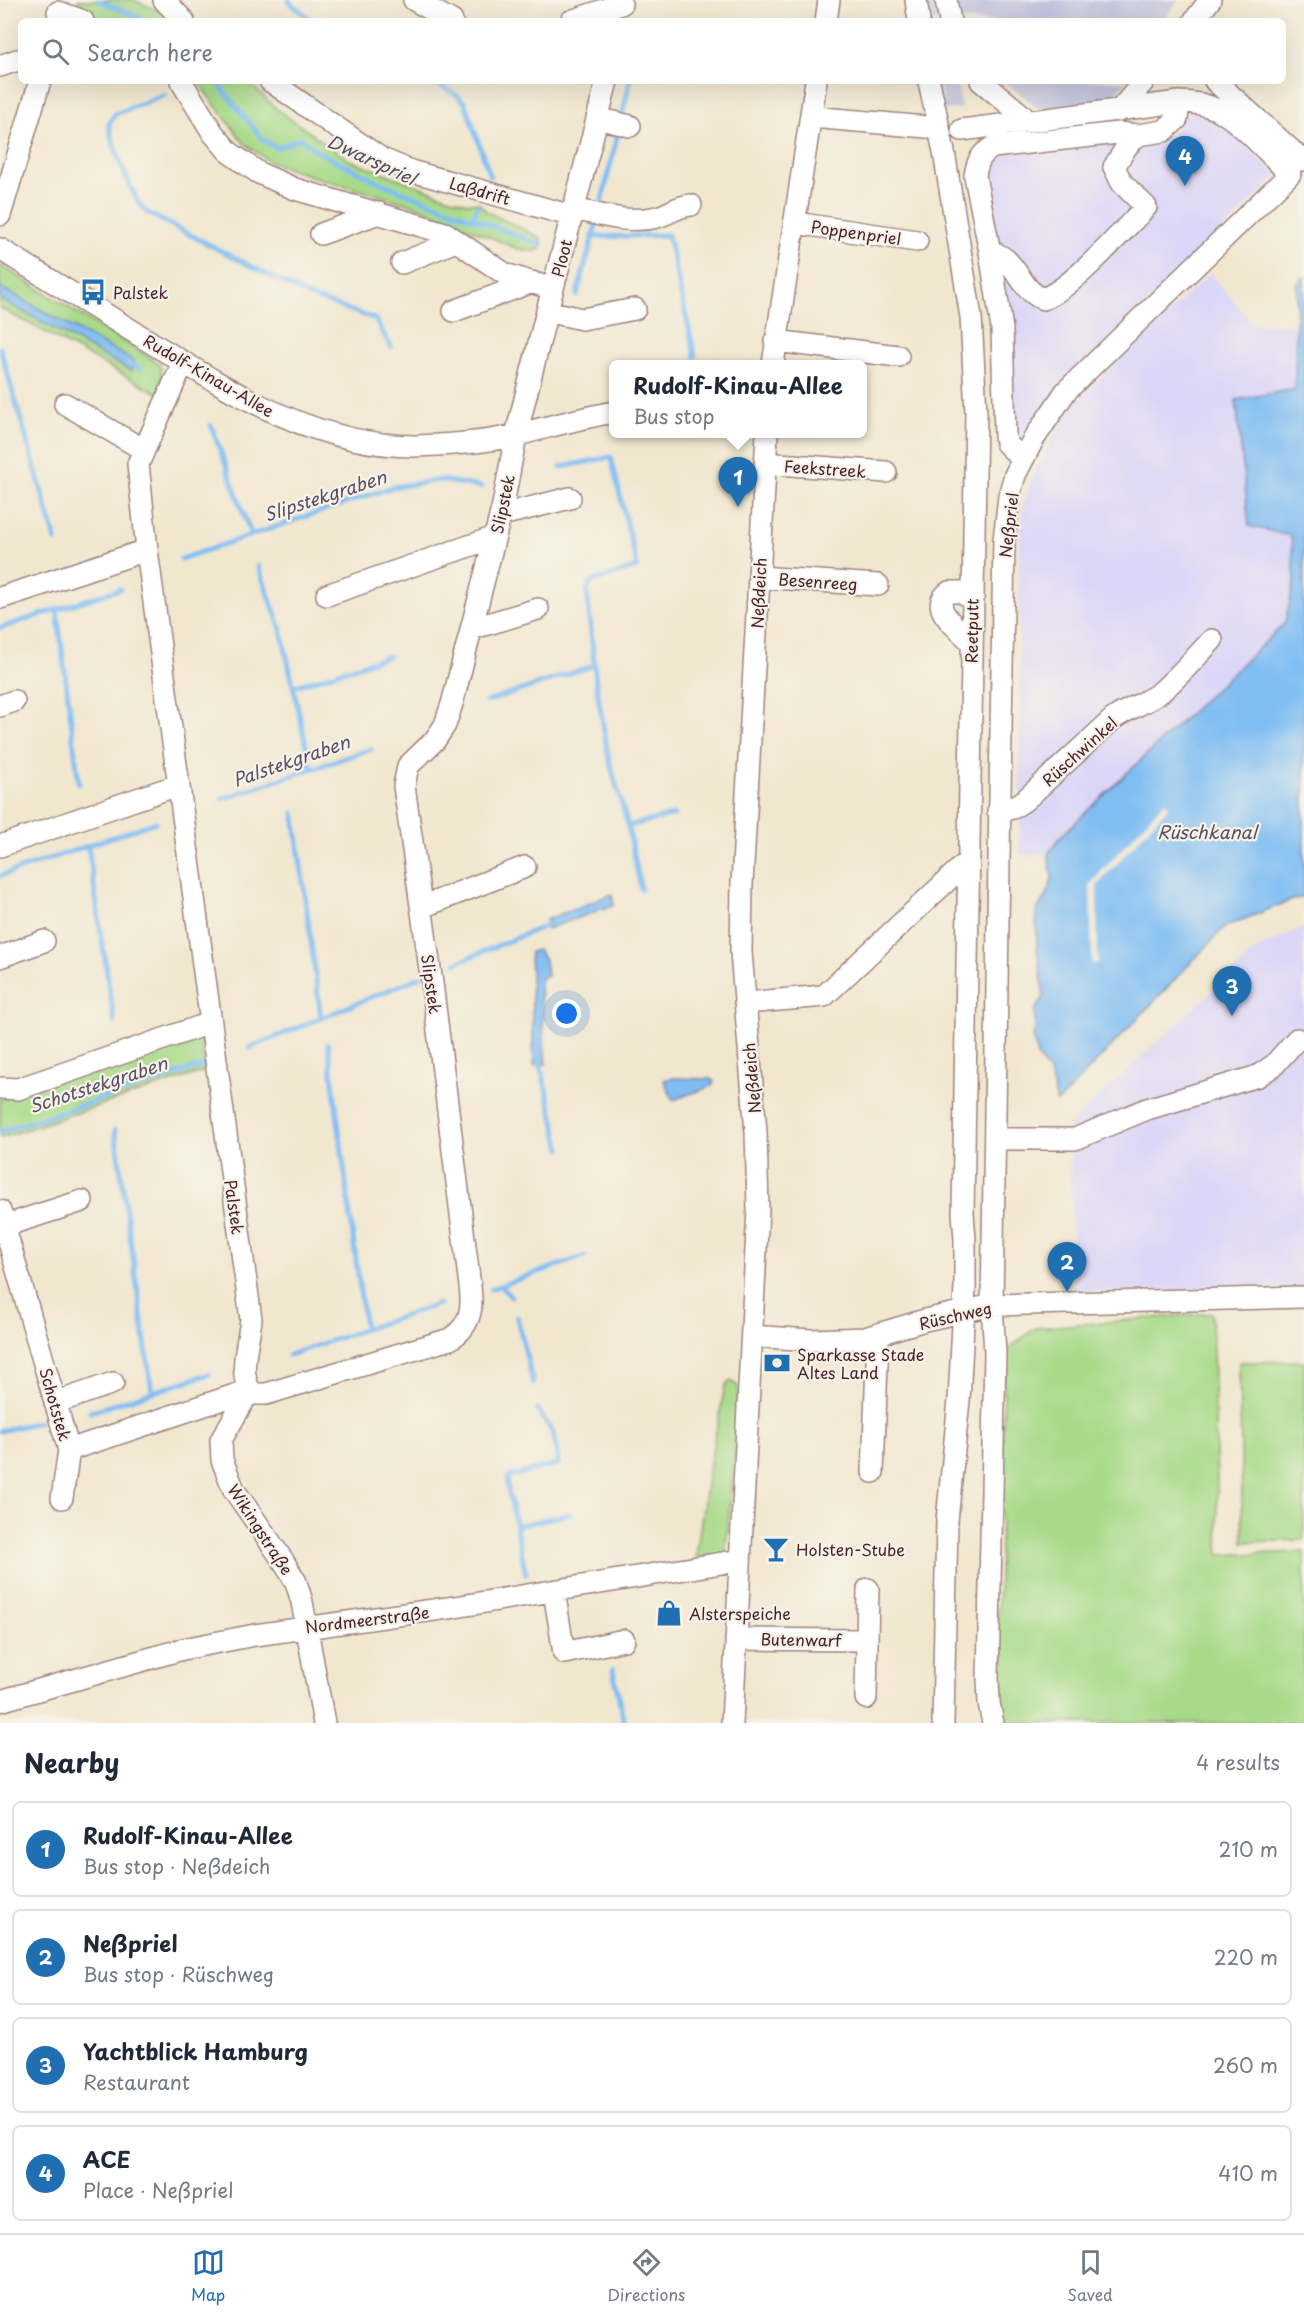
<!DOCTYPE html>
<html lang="en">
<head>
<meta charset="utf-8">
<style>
	body { margin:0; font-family:"Playpen Sans",sans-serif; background:#f2f2f3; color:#1f2937 }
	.you { position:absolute; left:567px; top:1014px; width:21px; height:21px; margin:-15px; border:4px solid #fff; border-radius:50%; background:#1a73e8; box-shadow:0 0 0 9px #1a73e833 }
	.badge { display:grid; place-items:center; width:39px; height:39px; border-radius:50%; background:#1f6fb2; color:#fff; font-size:20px; font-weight:700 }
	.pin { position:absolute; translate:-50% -50px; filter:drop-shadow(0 2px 3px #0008) }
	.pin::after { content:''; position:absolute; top:32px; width:21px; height:18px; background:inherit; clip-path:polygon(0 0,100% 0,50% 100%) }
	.popup { position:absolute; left:609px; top:360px; width:258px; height:78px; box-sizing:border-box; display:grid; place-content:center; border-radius:9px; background:#fff; filter:drop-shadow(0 2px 4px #0005); font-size:20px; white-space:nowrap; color:#747a83 }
	.popup b { font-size:22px; color:#1f2937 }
	.popup::after { content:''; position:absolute; left:50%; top:100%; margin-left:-12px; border:12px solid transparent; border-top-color:#fff }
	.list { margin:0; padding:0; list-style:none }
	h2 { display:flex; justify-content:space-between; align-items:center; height:78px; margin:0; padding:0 24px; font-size:26px }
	h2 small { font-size:20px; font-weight:400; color:#747a83 }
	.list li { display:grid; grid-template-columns:39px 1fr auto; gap:18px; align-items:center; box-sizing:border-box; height:96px; margin:0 12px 12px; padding:0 12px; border:2px solid #e0e1e3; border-radius:9px }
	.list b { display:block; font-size:22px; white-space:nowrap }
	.list p { margin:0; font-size:20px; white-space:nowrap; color:#747a83 }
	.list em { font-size:20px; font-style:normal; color:#747a83 }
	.icon { flex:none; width:33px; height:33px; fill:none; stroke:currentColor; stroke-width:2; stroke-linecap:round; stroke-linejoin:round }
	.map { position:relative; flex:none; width:1304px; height:1723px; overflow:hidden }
	.search { position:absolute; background:#fff; box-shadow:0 6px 24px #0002; left:18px; right:18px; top:18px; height:66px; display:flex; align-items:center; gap:15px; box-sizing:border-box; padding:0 21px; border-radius:9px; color:#747a83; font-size:22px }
	.sheet { height:510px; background:#fff }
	nav { display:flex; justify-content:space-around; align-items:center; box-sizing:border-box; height:84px; border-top:2px solid #e0e1e3; background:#fff; font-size:16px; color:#747a83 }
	nav a { display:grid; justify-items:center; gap:3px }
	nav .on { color:#1f6fb2 }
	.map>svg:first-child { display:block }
	.built { fill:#dbd6f7 }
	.industrial { fill:#c1c2dd }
	.green { fill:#a8da89; stroke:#797c5a; stroke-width:1.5 }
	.water { fill:#7fbdf3; stroke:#646e8f; stroke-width:1.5 }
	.pier { fill:#f1e7cf }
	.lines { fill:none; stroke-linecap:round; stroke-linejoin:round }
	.stream { stroke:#7fbdf3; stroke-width:5 }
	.minor-casing { stroke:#9e837d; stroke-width:24 }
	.minor { stroke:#fff; stroke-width:21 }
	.labels { text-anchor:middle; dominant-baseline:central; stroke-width:4.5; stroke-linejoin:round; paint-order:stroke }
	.street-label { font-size:16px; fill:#4a1f2b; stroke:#f7f3e8 }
	.poi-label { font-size:16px; fill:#4a1f2b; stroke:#f7f3e8; text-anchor:start }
	.water-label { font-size:18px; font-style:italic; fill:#5a4e67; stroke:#f7f3e8 }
</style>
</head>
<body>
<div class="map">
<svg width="1304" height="1723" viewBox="0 0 1304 1723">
	<rect width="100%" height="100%" fill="#f7f3e8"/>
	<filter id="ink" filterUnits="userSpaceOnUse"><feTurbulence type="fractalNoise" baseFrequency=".0167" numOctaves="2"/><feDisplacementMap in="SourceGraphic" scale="12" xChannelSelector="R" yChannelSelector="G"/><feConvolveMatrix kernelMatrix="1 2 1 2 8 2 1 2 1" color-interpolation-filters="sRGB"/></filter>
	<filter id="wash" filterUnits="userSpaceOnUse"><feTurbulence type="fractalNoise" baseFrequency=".008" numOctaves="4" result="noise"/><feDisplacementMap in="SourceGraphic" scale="24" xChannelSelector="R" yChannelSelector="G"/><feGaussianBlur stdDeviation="1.35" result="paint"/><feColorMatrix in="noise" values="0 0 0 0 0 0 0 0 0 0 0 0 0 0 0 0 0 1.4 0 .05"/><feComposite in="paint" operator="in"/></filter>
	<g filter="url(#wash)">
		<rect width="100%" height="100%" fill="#f1e7cf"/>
		<!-- built -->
		<path class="built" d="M 1188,111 L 1204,115 L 1232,132 L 1278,176 L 1062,387 L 1013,466 L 1008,462 L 1011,413 L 984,175 L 994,155 L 1172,134 Z
			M 1210,273 L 1253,324 L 1297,324 L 1295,389 L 1236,400 L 1291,535 L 1295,579 L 1285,623 L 1062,835 L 1048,854 L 1020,855 L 1019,543 L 1022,509 L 1033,475 L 1052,438 L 1077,399 Z
			M 1304,927 L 1304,1288 L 1074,1292 L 1069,1125 L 1257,949 Z"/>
		<!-- industrial -->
		<path class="industrial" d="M 925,0 L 1179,0 L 1162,21 L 929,21 Z
			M 939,81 L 957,81 L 961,108 L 944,110 Z
			M 1004,81 L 1127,81 L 1111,99 L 1039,109 Z"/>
		<!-- green -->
		<path class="green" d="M 78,0 L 134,0 L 170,16 L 175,21 L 107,21 L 84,15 L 77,4 Z
			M 197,81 L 247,81 L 278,110 L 349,160 L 450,198 L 468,203 L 479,203 L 487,212 L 541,238 L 542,242 L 539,250 L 533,251 L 518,249 L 416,206 L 311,176 L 270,162 L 244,143 Z
			M 0,265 L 160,364 L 162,376 L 159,394 L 0,308 Z
			M 200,1034 L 205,1071 L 0,1138 L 0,1100 L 2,1098 Z
			M 1212,1313 L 1219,1555 L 1304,1552 L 1304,1723 L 1003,1723 L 996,1693 L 1005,1352 L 1035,1328 Z
			M 1304,1361 L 1304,1540 L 1243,1542 L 1239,1362 Z
			M 731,1381 L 738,1386 L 738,1421 L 725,1555 L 696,1557 L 708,1473 L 725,1386 Z"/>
		<!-- water -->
		<path class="water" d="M 1304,277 L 1304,897 L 1292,900 L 1225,927 L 1057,1103 L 1050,1074 L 1037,1056 L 1033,1036 L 1035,1030 L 1035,1010 L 1044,997 L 1037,947 L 1036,911 L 1049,891 L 1052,878 L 1048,854 L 1062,835 L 1285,623 L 1295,579 L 1291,536 L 1249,526 L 1236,400 L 1295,389 L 1297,284 Z
			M 0,287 L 134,361 L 131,371 L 0,299 Z
			M 612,894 L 614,905 L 547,929 L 546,920 Z
			M 538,950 L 545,960 L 547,976 L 541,977 L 540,985 L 546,1064 L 534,1066 L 530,952 Z
			M 672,1078 L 712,1079 L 714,1081 L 712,1086 L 673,1100 L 664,1080 Z"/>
		<!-- pier -->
		<path class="pier" d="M 1164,802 L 1169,806 L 1097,886 L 1098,963 L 1092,964 L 1090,884 Z"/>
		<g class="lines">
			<!-- stream -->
			<path class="stream" d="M 289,0 L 291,4 L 313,21
				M 100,1 L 147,21
				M 216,81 L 263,140 L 277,148 L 301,138 L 316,151 L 383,184 L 542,245
				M 431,81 L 457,95 L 465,103 L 490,176
				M 164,95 L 115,114 L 109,124 C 112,145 132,197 146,212 L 309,296 L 375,319 L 391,347
				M 623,112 L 630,81
				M 602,201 L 618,132
				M 473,217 L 478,206
				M 593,237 L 668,235 L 695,356
				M 577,295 L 596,225
				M 0,348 L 56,540
				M 129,362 L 140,369
				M 211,425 L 251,534
				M 561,467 L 611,457 L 637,567 L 591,582 L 587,590 L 596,683 L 609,760 L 628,826 L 641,889
				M 181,559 L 393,487 L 441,480 L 481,487
				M 258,566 L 281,629 L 311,769
				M 57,609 L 79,784
				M 0,628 L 120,589
				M 293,687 L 389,656
				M 486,702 L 595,665
				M 222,799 L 371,749
				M 294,813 L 321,1018
				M 628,826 L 674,815
				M 88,846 L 114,1021
				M 0,876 L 156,822
				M 456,963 L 552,923
				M 328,1044 L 365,1329
				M 249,1048 L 420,977
				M 539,1060 L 561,1149
				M 115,1130 L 152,1392
				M 0,1132 L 205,1065
				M 501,1286 L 511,1297
				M 491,1289 L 585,1256
				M 517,1317 L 533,1383
				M 289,1355 L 439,1304
				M 90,1412 L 209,1374
				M 0,1431 L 39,1422
				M 516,1526 L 570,1514
				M 526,1574 L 507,1483 L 509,1477 L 559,1463 L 553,1433 L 537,1409
				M 613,1670 L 624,1723"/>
		</g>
	</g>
	<g filter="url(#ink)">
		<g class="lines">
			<!-- minor casing -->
			<g class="minor-casing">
				<path id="minor" d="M 164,0 L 184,21
					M 414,0 L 452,21
					M 916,0 L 919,21
					M 946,0 L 950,21
					M 58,12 L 83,21
					M 571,21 L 621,4
					M 826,21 L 829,0
					M 1194,21 L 1210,0
					M 0,66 L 17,60 L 21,61
					M 181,81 L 213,133 L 230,153 L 259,173 L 295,189 L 445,233 L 505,274 L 553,289
					M 270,81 L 382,159 L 411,171 L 572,216
					M 929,81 L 944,152 L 971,317 L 976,412 L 963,1213 L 965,1239 L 965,1287 L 959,1400 L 947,1521 L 943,1723
					M 981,81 L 1022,115 L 1023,123
					M 1215,81 L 1302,160 L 1304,160
					M 1119,111 L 1144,81
					M 811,117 L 938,128
					M 597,118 L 630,126
					M 962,130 L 1179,102 C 1193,102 1207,104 1220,111 C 1241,122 1271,156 1290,174 L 1066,391 L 1033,440 L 1015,475 L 1009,496 L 1004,540 L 992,1305 L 995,1353 L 988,1678 L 989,1703 L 993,1723
					M 574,209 C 601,215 629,224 657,217 C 669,214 677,206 691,205
					M 0,215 L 40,81
					M 795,223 L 917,241
					M 321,234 L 379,213
					M 0,249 C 49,279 98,310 147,340 C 230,391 316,447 417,446 C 450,445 484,443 516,435 C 549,427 580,418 614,412
					M 990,252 C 1016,256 1019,290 1043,299 C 1074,287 1121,232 1146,207 L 1122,183 L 1114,167 L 1127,146 L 1138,135 L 1164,131 L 1177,119 L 1179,102
					M 402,263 L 456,241
					M 454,311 L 532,282
					M 547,311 L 582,319 L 635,309
					M 775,341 L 898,356
					M 183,363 L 138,464 L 147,550 L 251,1319 C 249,1341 238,1372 250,1390
					M 773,364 L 816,81
					M 65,404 L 144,450
					M 1022,459 L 1006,443 L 1005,436 L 1002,329 L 990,252 L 975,176 C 977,161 981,154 993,147 L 1118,133 L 1138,135
					M 765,463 L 886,472
					M 501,515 L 570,498
					M 759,577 L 878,585
					M 327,595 L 495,537
					M 0,598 L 147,550
					M 471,629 L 538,609
					M 971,642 C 961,630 926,608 949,592 L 962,592 L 972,600
					M 0,706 L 14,701
					M 998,811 L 1013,808 L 1025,800 L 1113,719 C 1128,708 1147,703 1162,691 C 1180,675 1196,657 1212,640
					M 0,846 L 178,785
					M 422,907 L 525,867
					M 0,957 L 44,941
					M 745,1003 L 824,996 L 968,861
					M 0,1088 L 18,1089 L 210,1023
					M 995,1139 L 1075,1139 L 1147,1109 L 1258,1076 L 1274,1065 L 1297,1039
					M 0,1211 L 69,1450 L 250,1390
					M 4,1226 L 82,1201
					M 752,1336 L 811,1340 L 865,1338 L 925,1320 L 992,1305 L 1304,1297
					M 250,1390 L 256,1394 L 266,1394 L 450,1339 C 471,1326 473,1308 470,1286 L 432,983 L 404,786 L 408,766 L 435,740 L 445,725 L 452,704 L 503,505 L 516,435 L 547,311 L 607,81
					M 250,1390 L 221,1440 L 222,1460 L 234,1490 L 282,1559 L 296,1582 L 302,1602 L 324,1723
					M 55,1403 L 113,1383
					M 873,1472 L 878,1336
					M 62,1498 L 69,1450
					M 554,1591 L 564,1653 L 624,1640
					M 736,1639 L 867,1640
					M 866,1698 L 868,1589
					M 0,1701 L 183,1649 L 255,1635 L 455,1607 L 740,1560
					M 732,1723 L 758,1209 L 756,1132 L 741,952 L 742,884 L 767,434"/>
			</g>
			<!-- minor -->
			<use href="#minor" class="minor"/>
		</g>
	</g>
	<!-- icons -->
	<defs>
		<g id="bus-bare" transform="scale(2.07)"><path d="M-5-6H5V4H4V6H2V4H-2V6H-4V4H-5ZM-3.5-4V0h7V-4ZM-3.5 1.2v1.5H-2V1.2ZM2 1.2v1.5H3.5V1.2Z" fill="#1f6fb2" stroke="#f7f3e8" stroke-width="2.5" paint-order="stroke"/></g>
		<g id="bank-bare" transform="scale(2.07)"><path d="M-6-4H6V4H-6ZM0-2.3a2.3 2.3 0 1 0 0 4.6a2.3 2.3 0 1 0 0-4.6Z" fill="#1f6fb2" stroke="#f7f3e8" stroke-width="2.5" paint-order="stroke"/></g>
		<g id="bar-bare" transform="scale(2.07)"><path d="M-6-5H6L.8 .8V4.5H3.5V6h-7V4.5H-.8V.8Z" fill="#1f6fb2" stroke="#f7f3e8" stroke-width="2.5" paint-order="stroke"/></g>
		<g id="shop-bare" transform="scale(2.07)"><path d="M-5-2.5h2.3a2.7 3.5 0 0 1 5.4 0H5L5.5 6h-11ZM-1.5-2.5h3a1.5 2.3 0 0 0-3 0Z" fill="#1f6fb2" stroke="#f7f3e8" stroke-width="2.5" paint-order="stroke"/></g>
	</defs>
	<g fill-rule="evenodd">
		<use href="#bus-bare" x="93" y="292"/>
		<use href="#bank-bare" x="777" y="1363"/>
		<use href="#bar-bare" x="776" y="1549"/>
		<use href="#shop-bare" x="669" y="1613"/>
	</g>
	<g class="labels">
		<!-- street labels -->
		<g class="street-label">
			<text transform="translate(480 190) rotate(16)">Laßdrift</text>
			<text transform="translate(856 232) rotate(8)">Poppenpriel</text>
			<text transform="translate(561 258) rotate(-76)">Ploot</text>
			<text transform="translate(209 375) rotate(30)">Rudolf-Kinau-Allee</text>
			<text transform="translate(825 468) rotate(4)">Feekstreek</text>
			<text transform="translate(502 504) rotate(-78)">Slipstek</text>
			<text transform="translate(1008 525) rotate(-83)">Neßpriel</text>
			<text transform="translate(818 581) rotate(4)">Besenreeg</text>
			<text transform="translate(758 593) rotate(-87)">Neßdeich</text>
			<text transform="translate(971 631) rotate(-89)">Reetputt</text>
			<text transform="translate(1079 751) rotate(-42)">Rüschwinkel</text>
			<text transform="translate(432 984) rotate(82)">Slipstek</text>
			<text transform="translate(751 1078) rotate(-95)">Neßdeich</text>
			<text transform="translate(235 1207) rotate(82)">Palstek</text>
			<text transform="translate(955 1315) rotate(-13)">Rüschweg</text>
			<text transform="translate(56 1404) rotate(74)">Schotstek</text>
			<text transform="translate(261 1529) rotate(57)">Wikingstraße</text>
			<text transform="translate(367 1619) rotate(-7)">Nordmeerstraße</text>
			<text transform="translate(801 1639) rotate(1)">Butenwarf</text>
		</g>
		<!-- poi labels -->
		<g class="poi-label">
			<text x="113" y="292">Palstek</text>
			<text x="797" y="1354">Sparkasse Stade<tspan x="797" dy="18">Altes Land</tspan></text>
			<text x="796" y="1549">Holsten-Stube</text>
			<text x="689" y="1613">Alsterspeiche</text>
		</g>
		<!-- water labels -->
		<g class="water-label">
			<text transform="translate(372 159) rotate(25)">Dwarspriel</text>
			<text transform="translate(325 495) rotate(-18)">Slipstekgraben</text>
			<text transform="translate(291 760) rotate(-19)">Palstekgraben</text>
			<text x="1207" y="831">Rüschkanal</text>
			<text transform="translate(98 1084) rotate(-18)">Schotstekgraben</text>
		</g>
	</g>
</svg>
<div class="you"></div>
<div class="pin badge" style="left:738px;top:507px">1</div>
<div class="popup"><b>Rudolf-Kinau-Allee</b>Bus stop</div>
<div class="pin badge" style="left:1067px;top:1292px">2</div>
<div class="pin badge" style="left:1232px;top:1016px">3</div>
<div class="pin badge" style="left:1185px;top:186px">4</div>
<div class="search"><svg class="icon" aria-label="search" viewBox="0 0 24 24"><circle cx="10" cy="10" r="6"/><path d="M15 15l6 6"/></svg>Search here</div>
</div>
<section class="sheet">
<h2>Nearby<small>4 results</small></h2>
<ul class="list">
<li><span class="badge">1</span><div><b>Rudolf-Kinau-Allee</b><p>Bus stop · Neßdeich</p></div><em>210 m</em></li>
<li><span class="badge">2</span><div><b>Neßpriel</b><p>Bus stop · Rüschweg</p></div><em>220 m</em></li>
<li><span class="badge">3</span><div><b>Yachtblick Hamburg</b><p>Restaurant</p></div><em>260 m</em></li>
<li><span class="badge">4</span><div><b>ACE</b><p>Place · Neßpriel</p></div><em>410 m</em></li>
</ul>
</section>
<nav>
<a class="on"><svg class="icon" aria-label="map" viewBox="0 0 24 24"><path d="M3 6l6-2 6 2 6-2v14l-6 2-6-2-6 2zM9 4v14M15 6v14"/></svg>Map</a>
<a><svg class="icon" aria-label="directions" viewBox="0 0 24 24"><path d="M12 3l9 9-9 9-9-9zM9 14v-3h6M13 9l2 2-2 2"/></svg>Directions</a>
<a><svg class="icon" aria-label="saved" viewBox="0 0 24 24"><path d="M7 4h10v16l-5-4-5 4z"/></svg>Saved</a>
</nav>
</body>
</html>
